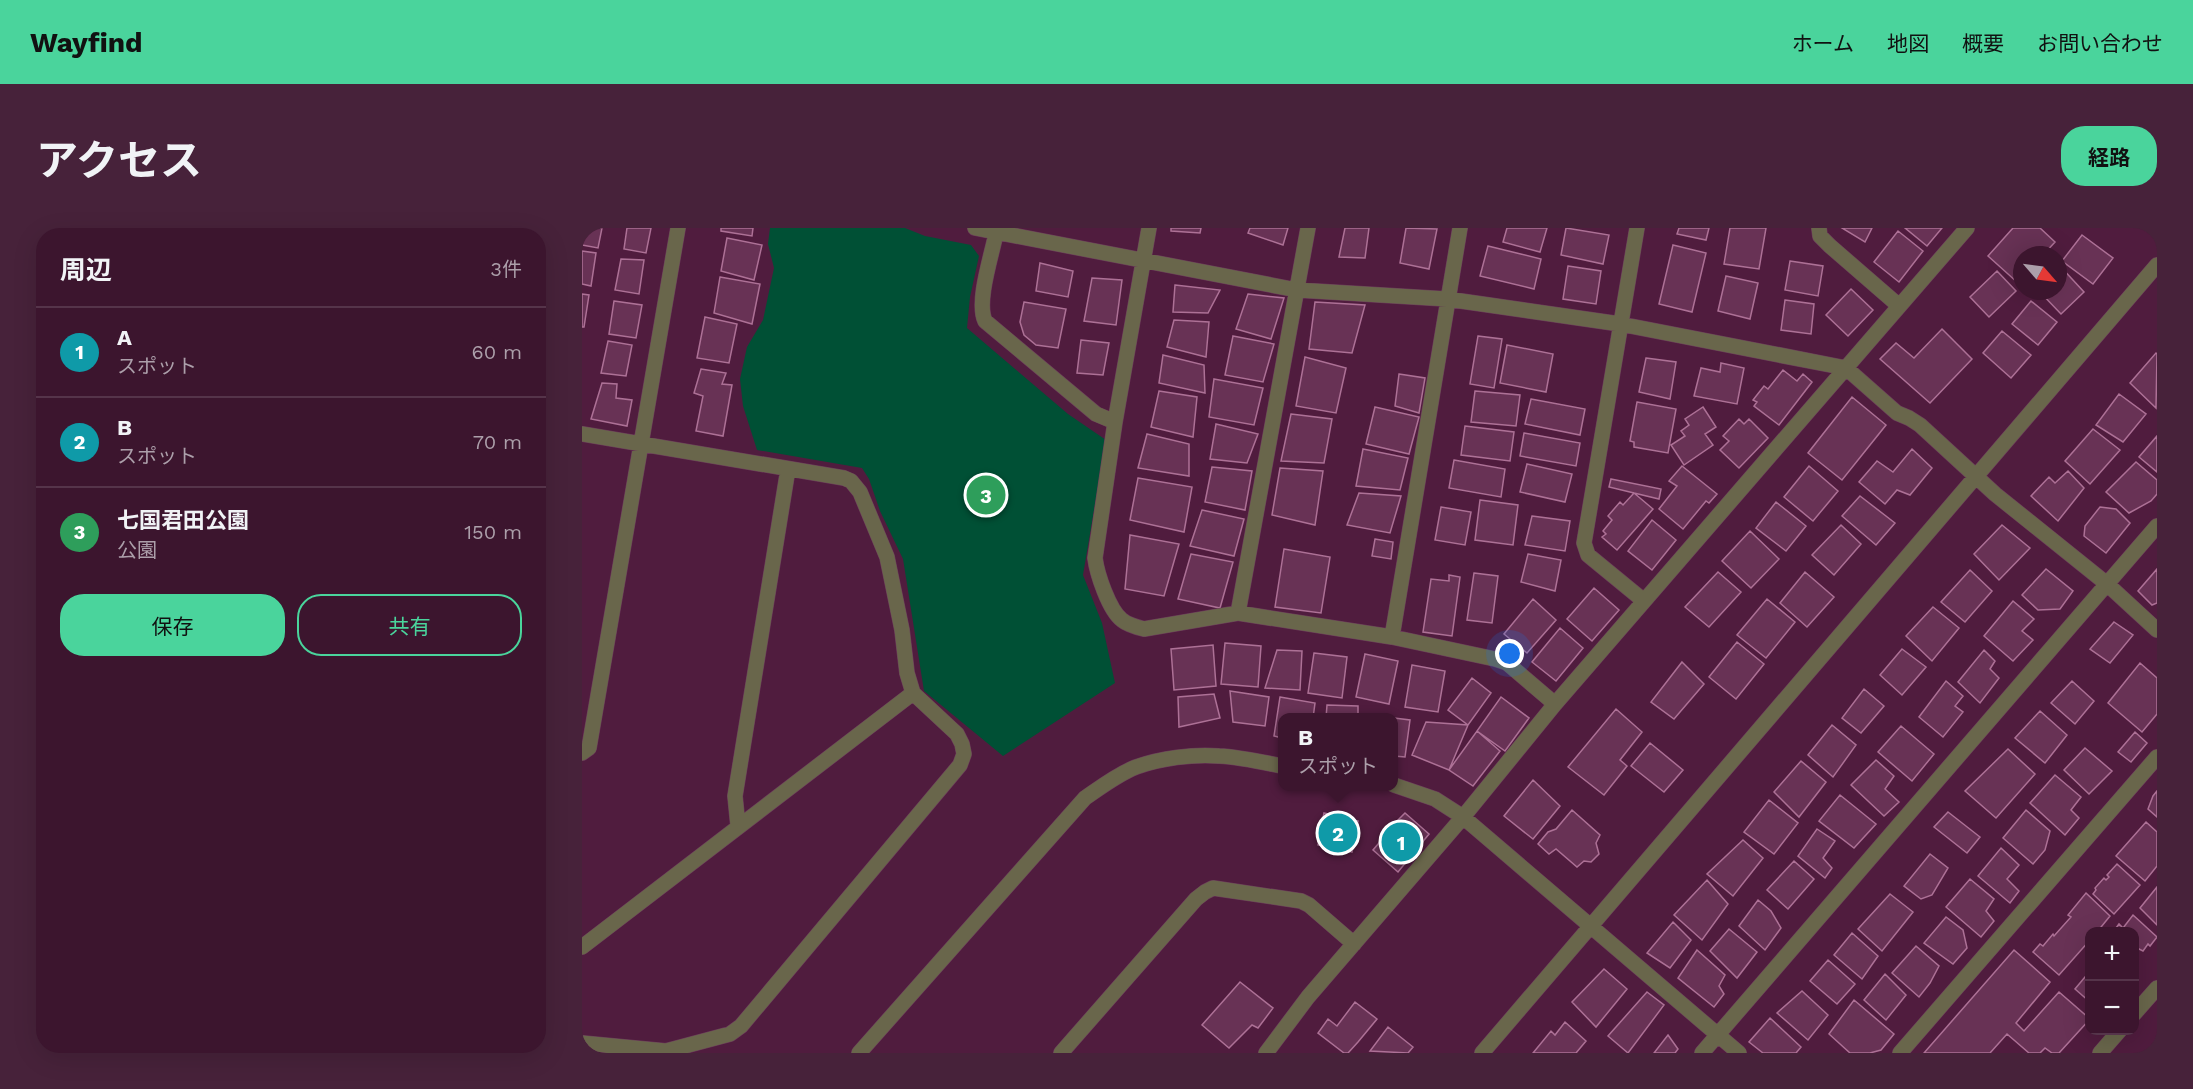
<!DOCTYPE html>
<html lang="ja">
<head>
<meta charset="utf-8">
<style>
	body { margin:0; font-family:"Work Sans","Noto Sans JP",sans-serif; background:#47223a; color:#f1f3f6 }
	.controls { position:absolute; right:18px; bottom:18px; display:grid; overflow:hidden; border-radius:12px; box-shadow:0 6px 24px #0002 }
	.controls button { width:54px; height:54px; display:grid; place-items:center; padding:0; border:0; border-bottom:2px solid #55344a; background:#3c152e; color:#f1f3f6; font:30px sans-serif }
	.compass { position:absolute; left:1431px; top:18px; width:54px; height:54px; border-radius:50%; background:#3c152e; box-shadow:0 6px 24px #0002; rotate:118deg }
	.you { position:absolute; left:928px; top:426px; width:21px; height:21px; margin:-15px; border:4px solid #fff; border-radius:50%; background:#1a73e8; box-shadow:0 0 0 9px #1a73e833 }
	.badge { display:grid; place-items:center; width:39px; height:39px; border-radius:50%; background:#4ad49c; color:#fff; font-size:20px; font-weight:700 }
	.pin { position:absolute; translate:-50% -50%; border:3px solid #fff; box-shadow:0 2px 6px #0006 }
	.popup { position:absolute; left:696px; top:485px; width:120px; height:78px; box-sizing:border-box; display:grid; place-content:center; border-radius:12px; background:#3c152e; filter:drop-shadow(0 2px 4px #0005); font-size:20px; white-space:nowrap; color:#ac9faa }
	.popup b { font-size:22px; color:#f1f3f6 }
	.popup::after { content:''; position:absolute; left:50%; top:100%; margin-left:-12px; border:12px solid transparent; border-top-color:#3c152e }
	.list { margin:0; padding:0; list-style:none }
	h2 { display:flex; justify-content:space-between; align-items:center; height:78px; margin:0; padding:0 24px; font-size:26px }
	h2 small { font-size:20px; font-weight:400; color:#ac9faa }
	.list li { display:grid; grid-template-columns:39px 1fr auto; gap:18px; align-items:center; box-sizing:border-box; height:90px; padding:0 24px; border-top:2px solid #55344a }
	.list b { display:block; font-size:22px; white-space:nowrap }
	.list p { margin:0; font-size:20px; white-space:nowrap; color:#ac9faa }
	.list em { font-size:20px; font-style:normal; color:#ac9faa }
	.actions { display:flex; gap:12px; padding:18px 24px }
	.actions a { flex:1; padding:14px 0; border:2px solid #4ad49c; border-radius:24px; text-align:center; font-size:21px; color:#4ad49c }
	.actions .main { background:#4ad49c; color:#111 }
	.map { position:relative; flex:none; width:1575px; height:825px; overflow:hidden; border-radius:24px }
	header { display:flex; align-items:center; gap:36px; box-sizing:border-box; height:84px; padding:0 30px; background:#4ad49c; color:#111 }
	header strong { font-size:28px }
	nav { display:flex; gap:33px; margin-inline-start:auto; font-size:21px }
	.intro { display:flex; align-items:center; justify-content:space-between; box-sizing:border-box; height:144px; padding:0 36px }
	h1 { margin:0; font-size:42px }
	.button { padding:15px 27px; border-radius:24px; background:#4ad49c; color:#111; font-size:21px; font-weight:700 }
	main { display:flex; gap:36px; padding:0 36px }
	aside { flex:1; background:#3c152e; border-radius:24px; box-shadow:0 6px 24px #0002 }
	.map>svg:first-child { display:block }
	.green { fill:#005035 }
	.building { fill:#683255; stroke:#ad7196; stroke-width:1.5 }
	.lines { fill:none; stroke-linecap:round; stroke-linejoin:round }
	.minor-casing { stroke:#6c3c5b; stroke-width:16 }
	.minor { stroke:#69664b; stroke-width:15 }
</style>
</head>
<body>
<header>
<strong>Wayfind</strong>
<nav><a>ホーム</a><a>地図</a><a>概要</a><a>お問い合わせ</a></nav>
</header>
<div class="intro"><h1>アクセス</h1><a class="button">経路</a></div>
<main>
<aside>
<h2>周辺<small>3件</small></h2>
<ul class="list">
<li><span class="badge" style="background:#0f9aa8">1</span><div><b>A</b><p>スポット</p></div><em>60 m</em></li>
<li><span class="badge" style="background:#0f9aa8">2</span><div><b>B</b><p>スポット</p></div><em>70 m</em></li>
<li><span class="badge" style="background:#2e9e5b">3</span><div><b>七国君田公園</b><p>公園</p></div><em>150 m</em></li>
</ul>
<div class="actions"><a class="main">保存</a><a>共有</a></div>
</aside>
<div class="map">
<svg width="1575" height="825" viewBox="0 0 1575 825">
	<rect width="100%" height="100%" fill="#501c3e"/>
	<!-- green -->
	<path class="green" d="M 188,0 L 323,0 L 343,8 L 389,17 L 397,28 L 388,69 L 385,100 L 486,186 L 524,212 L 501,347 L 520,395 L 533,455 L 421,528 L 342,463 L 321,331 L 298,283 L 287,251 L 280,240 L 175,222 L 161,178 L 158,151 L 165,119 L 181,92 L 192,40 L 186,16 Z"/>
	<!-- building -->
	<path class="building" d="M 0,0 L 20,0 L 16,20 L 0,17 Z
		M 45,0 L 69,0 L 64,25 L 42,21 Z
		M 139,0 L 171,0 L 170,8 L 139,3 Z
		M 589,0 L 619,0 L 618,5 L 589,3 Z
		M 668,0 L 706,0 L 701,17 L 666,5 Z
		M 763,0 L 787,0 L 783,30 L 757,29 Z
		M 824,0 L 855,1 L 847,41 L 818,35 Z
		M 925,0 L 965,0 L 958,24 L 921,14 Z
		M 984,0 L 1027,7 L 1021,36 L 979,27 Z
		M 1097,0 L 1127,0 L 1124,12 L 1095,6 Z
		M 1148,0 L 1184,0 L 1177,41 L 1142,36 Z
		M 1260,0 L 1290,0 L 1283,14 Z
		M 1323,0 L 1360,0 L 1345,18 Z
		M 1431,0 L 1458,0 L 1473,14 L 1461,27 L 1440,27 L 1440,50 L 1436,55 L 1406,28 Z
		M 1316,3 L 1341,23 L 1317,54 L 1292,34 Z
		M 1500,7 L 1531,30 L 1511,56 L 1480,33 Z
		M 145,10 L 180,17 L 172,52 L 139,43 Z
		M 1091,17 L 1124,25 L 1110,84 L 1077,76 Z
		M 906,18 L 959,31 L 952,61 L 898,48 Z
		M 0,23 L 14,25 L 9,58 L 0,56 Z
		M 39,31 L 62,32 L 57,66 L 33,62 Z
		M 1208,33 L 1241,38 L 1236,68 L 1203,62 Z
		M 458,35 L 491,43 L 486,69 L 454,63 Z
		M 986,38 L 1019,43 L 1014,76 L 981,71 Z
		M 1478,38 L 1502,64 L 1479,86 L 1457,63 L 1476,63 Z
		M 1415,43 L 1434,63 L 1407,89 L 1388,69 Z
		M 1144,48 L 1176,55 L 1168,91 L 1136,83 Z
		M 138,49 L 178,56 L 170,96 L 132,85 Z
		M 510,50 L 540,52 L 534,97 L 502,93 Z
		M 593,57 L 638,62 L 626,85 L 591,84 Z
		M 1269,61 L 1291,82 L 1266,108 L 1244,87 Z
		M 0,66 L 7,67 L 2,99 L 0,99 Z
		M 666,66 L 702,70 L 689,111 L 654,101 Z
		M 1203,72 L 1232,76 L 1229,106 L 1199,102 Z
		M 32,73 L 60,77 L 54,110 L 27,106 Z
		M 1449,73 L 1475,94 L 1456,117 L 1430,96 Z
		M 442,74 L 484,81 L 476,120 L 454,117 L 442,107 L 438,94 Z
		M 733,74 L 783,77 L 770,125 L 727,121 Z
		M 123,89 L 155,96 L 147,135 L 115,130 Z
		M 592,92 L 627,94 L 624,129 L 585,119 Z
		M 1360,101 L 1390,131 L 1348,175 L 1298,131 L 1314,115 L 1332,130 Z
		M 1420,103 L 1449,127 L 1429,150 L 1401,125 Z
		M 651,108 L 692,116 L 681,154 L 643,147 Z
		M 896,108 L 920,111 L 912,160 L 888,156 Z
		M 499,112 L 527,115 L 521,147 L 495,145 Z
		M 26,113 L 50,117 L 44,148 L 19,145 Z
		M 925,117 L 971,126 L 964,164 L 918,155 Z
		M 1574,125 L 1575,126 L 1574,180 L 1548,155 Z
		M 581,127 L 622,137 L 623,165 L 577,155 Z
		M 723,129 L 764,140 L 754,185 L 714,178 Z
		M 1064,130 L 1094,134 L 1088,171 L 1057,164 Z
		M 1139,135 L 1162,140 L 1155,176 L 1112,168 L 1119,140 L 1138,144 Z
		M 119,141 L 144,145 L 140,156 L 150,157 L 141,208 L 114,203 L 121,168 L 112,165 Z
		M 1201,142 L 1215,153 L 1221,146 L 1230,154 L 1197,197 L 1172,178 L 1175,174 L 1171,172 L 1182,158 L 1186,161 Z
		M 817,146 L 843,150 L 837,185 L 813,178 Z
		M 632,151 L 681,160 L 672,197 L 627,189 Z
		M 20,155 L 35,156 L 34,170 L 50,172 L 45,198 L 9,191 Z
		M 577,163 L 615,169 L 611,209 L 569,199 Z
		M 893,163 L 938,167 L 934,198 L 889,194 Z
		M 1537,166 L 1564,186 L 1541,214 L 1514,197 Z
		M 1270,169 L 1304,197 L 1260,252 L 1226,225 Z
		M 949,171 L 1003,181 L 998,207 L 943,196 Z
		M 1055,174 L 1094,181 L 1086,225 L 1052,219 L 1052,214 L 1048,213 Z
		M 793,179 L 837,189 L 827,226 L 784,216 Z
		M 1121,179 L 1134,199 L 1123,206 L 1131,217 L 1102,237 L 1089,217 L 1103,208 L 1099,203 L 1107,197 L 1103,191 Z
		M 709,186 L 750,191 L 742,235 L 699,233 Z
		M 1157,191 L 1162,196 L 1167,191 L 1186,210 L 1157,240 L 1138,222 L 1147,213 L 1141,208 Z
		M 634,196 L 676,206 L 665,235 L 628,231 Z
		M 883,198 L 932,204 L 928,233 L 879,227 Z
		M 1511,201 L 1538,222 L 1508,256 L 1483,233 Z
		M 942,205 L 998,215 L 994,238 L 938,228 Z
		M 565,206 L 607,216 L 607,248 L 556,240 Z
		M 1575,208 L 1575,244 L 1557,229 Z
		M 781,221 L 826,230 L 818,262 L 774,258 Z
		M 1330,221 L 1350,240 L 1328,267 L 1315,262 L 1303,276 L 1277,254 L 1295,233 L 1311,244 Z
		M 872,232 L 923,241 L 919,269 L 867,260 Z
		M 1554,234 L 1575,252 L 1575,266 L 1569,273 L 1547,285 L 1524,264 Z
		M 945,236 L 990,246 L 983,274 L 938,264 Z
		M 1100,238 L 1135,266 L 1127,275 L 1124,273 L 1101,301 L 1077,281 L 1095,258 L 1087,253 Z
		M 1227,238 L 1256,263 L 1231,293 L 1202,269 Z
		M 630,239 L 670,243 L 663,282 L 623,274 Z
		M 698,240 L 741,243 L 733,297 L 690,287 Z
		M 1486,243 L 1502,260 L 1476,293 L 1449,268 L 1467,249 L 1473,255 Z
		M 556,250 L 610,259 L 602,304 L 548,292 Z
		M 1029,251 L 1079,261 L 1077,271 L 1027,259 Z
		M 777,265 L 819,268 L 808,305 L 765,297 Z
		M 1052,265 L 1071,281 L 1035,322 L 1020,309 L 1024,306 L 1021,303 L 1030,292 L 1026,288 L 1038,274 L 1041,277 Z
		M 1278,268 L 1313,295 L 1294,317 L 1260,288 Z
		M 898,272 L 936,277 L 931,317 L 893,312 Z
		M 1194,274 L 1224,298 L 1204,323 L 1174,300 Z
		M 859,279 L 889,284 L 883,317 L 853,312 Z
		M 1518,279 L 1534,281 L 1548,295 L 1524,325 L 1502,308 L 1503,298 Z
		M 620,282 L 662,291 L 652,328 L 608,318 Z
		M 950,288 L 988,293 L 983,323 L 943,317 Z
		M 1070,292 L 1094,312 L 1070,342 L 1046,323 Z
		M 1259,297 L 1279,316 L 1252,347 L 1230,327 Z
		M 1420,297 L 1448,320 L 1417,352 L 1392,326 Z
		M 1168,303 L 1197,331 L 1169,360 L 1140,333 Z
		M 548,307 L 597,316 L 582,368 L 543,361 Z
		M 793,311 L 811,314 L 809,331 L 790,328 Z
		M 702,321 L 748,329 L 739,385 L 693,379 Z
		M 609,326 L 651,334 L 638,380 L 596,371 Z
		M 946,326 L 979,332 L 973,363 L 939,354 Z
		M 1464,341 L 1491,363 L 1478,381 L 1456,382 L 1440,367 Z
		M 1575,341 L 1575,375 L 1570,377 L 1556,363 Z
		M 1388,342 L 1410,363 L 1383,394 L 1359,374 Z
		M 1136,344 L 1159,364 L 1127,399 L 1103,379 Z
		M 1223,344 L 1252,369 L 1225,399 L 1198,375 Z
		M 892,345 L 916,348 L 910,395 L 885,392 Z
		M 867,347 L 878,349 L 870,408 L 841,404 L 849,351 L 867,353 Z
		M 1012,360 L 1037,382 L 1010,413 L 985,391 Z
		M 951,371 L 974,392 L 945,425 L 922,406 Z
		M 1185,371 L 1213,394 L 1184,430 L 1155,407 Z
		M 1431,373 L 1452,391 L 1440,403 L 1451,412 L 1431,433 L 1402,408 Z
		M 1351,379 L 1377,400 L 1350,433 L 1324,408 Z
		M 1532,394 L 1551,407 L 1528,435 L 1508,421 Z
		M 978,400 L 1001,420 L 974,453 L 950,434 Z
		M 1155,414 L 1182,436 L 1154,471 L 1127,449 Z
		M 643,415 L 679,418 L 676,459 L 639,456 Z
		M 631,417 L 634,458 L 592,462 L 589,421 Z
		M 1320,421 L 1344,439 L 1320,467 L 1298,447 Z
		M 695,422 L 720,423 L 718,462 L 683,460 Z
		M 1402,422 L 1413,433 L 1408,441 L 1417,450 L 1398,475 L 1376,454 Z
		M 732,425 L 765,429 L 760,470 L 726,465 Z
		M 783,426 L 816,433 L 807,476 L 774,469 Z
		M 1100,434 L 1122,456 L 1092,491 L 1069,474 Z
		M 1558,435 L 1575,450 L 1575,486 L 1560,504 L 1526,475 Z
		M 830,437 L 863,443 L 856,484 L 823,479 Z
		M 890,450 L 909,465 L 886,497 L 866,482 Z
		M 1364,453 L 1381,468 L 1373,478 L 1381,484 L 1361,509 L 1337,489 Z
		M 1490,453 L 1512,473 L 1493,496 L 1469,475 Z
		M 1282,461 L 1302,478 L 1279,505 L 1260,490 Z
		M 648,463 L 687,469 L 683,498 L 651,494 Z
		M 632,466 L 638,490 L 597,499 L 596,469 Z
		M 698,469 L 733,475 L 731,490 L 700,490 L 700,510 L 692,508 Z
		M 919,469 L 947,490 L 923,523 L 895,503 Z
		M 745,477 L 776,478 L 776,490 L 744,490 Z
		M 1034,481 L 1060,504 L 1038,532 L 1045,538 L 1022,567 L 986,539 Z
		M 1458,483 L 1485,507 L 1463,535 L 1433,510 Z
		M 812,490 L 828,492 L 823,529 L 812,528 Z
		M 844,494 L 886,497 L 867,542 L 830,527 Z
		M 1250,497 L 1274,517 L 1251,549 L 1226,527 Z
		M 1319,498 L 1352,526 L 1330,553 L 1296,524 Z
		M 895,503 L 918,523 L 891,558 L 867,542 Z
		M 1553,504 L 1565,515 L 1549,534 L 1536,524 Z
		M 1068,515 L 1101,542 L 1082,564 L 1049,538 Z
		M 1503,520 L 1530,543 L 1507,566 L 1482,542 Z
		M 1426,521 L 1453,546 L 1414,590 L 1383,563 Z
		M 1294,532 L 1312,548 L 1303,561 L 1317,574 L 1302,588 L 1269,557 Z
		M 1219,533 L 1244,554 L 1217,589 L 1192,564 Z
		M 1473,547 L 1499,569 L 1489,582 L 1497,590 L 1483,607 L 1448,575 Z
		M 951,552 L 978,578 L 951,611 L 922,588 Z
		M 1575,563 L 1575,589 L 1566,581 L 1571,568 Z
		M 1258,567 L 1294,596 L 1272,620 L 1237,593 Z
		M 1187,572 L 1216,595 L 1192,626 L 1162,604 Z
		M 990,582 L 1018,607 L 1014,615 L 1017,626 L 1009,634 L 1002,633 L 995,639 L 974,621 L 967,626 L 956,616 L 966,604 L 974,601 Z
		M 1444,582 L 1468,603 L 1463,622 L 1451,636 L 1421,610 Z
		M 1366,584 L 1398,609 L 1385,625 L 1352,599 Z
		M 742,585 L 756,588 L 756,591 L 761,592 L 762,590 L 776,593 L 770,624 L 736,617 Z
		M 823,585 L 847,606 L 816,644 L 791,622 L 809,601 L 812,603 L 817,597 L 814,594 Z
		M 1564,594 L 1575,604 L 1575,638 L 1563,653 L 1534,628 Z
		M 1235,601 L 1253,613 L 1241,630 L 1250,640 L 1243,650 L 1216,628 Z
		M 1161,612 L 1181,630 L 1151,668 L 1125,646 Z
		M 1419,620 L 1437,637 L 1425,651 L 1437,663 L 1428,675 L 1396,648 Z
		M 1348,626 L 1366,640 L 1350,667 L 1339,671 L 1322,658 Z
		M 1212,633 L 1232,651 L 1206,681 L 1185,662 Z
		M 1535,636 L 1558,657 L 1532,686 L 1511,666 L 1514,662 L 1513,660 L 1522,650 L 1524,652 L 1527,649 L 1525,647 Z
		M 1388,651 L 1412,671 L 1404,683 L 1412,693 L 1399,709 L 1364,679 Z
		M 1125,652 L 1146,676 L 1120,712 L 1092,687 Z
		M 1575,659 L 1575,697 L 1558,680 Z
		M 1504,665 L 1528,688 L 1515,704 L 1508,704 L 1508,712 L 1477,747 L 1451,724 L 1458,716 L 1461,718 L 1471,706 L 1472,708 L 1489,689 L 1486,687 Z
		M 1308,666 L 1331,684 L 1300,723 L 1276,701 Z
		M 1176,672 L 1189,683 L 1199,700 L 1183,722 L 1157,698 Z
		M 1551,687 L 1575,709 L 1568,718 L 1566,716 L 1561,723 L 1557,721 L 1552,726 L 1552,704 L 1531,704 L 1537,696 L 1541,700 Z
		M 1364,689 L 1381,702 L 1385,720 L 1371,736 L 1342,715 Z
		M 1091,694 L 1109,712 L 1088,740 L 1065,725 Z
		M 1147,701 L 1175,724 L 1155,750 L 1128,723 Z
		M 1270,705 L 1296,728 L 1280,751 L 1252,727 Z
		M 1334,718 L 1357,738 L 1348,755 L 1337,769 L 1310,745 Z
		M 1115,722 L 1143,747 L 1137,758 L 1142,766 L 1132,779 L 1096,750 Z
		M 1432,722 L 1468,754 L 1434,795 L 1442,803 L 1477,764 L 1508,791 L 1477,825 L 1470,825 L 1463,820 L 1458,825 L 1447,825 L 1425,806 L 1408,825 L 1342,825 Z
		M 1246,732 L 1273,756 L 1255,776 L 1228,753 Z
		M 1022,741 L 1045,761 L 1014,799 L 990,774 Z
		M 1508,743 L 1508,774 L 1493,761 Z
		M 1303,746 L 1324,767 L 1304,792 L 1282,772 Z
		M 658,754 L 691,780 L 676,800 L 670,797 L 647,820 L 620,797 Z
		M 1220,763 L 1246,787 L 1226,812 L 1195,785 Z
		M 1065,764 L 1082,777 L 1046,825 L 1026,808 Z
		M 1272,772 L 1312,806 L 1299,822 L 1288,825 L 1268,825 L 1247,806 Z
		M 773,774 L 795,791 L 776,814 L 766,825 L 762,825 L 736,805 L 746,791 L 755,798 Z
		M 1188,790 L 1219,819 L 1214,825 L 1181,825 L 1167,814 Z
		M 983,794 L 1004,813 L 994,825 L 951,825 L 969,803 L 973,807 Z
		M 806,799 L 831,819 L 826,825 L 788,823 Z
		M 1086,807 L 1096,821 L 1093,825 L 1072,825 Z"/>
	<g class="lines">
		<!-- minor casing -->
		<g class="minor-casing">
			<path id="minor" d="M 393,0 L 715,62 L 865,71 L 1038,96 L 1264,140 L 1315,185 L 1327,190 L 1338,197 L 1413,266 L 1525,356 L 1575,402
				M 567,0 L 533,194 L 513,330 C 515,346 527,382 540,392 C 546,397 554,399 562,401 L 656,385 L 810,409 L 913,431 L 925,435 L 973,476
				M 1055,0 L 1002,315 L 1006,327 L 1062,373
				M 1237,0 L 1238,8 L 1248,18 L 1316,77
				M 414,5 C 410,27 394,73 403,93 L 514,186 L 533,194
				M 0,206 L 262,250 L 269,253 L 278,264 L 305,329 L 320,402 L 325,445 L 331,465 L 375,506 L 380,516 L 382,526 L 378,537 L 159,798 L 148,806 L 84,823 L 0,815
				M 656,385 L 726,0
				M 810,409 L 878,0
				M 0,525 L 7,520 L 96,0
				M 812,557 L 853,571 L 881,589 L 1157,825
				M 156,598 L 153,568 L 206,241
				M 0,719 L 331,465
				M 1552,786 L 1575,760
				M 277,825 L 503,570 C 519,559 536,546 554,539 C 579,530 611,526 637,528 C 658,529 680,534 700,538
				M 479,825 L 614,671 L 623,664 L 631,660 L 719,673 L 727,677 L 772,716
				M 684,825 L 726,769 L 881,589 L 973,476 L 1385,0
				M 900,825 L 1575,37
				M 1120,825 L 1575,298
				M 1318,825 L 1575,529
				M 1518,825 L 1538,802"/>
		</g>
		<!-- minor -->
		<use href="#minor" class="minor"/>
	</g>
</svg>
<div class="controls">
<button>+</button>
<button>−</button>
</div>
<svg class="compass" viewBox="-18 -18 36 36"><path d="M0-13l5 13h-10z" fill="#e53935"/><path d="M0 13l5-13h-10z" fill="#ac9faa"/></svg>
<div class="you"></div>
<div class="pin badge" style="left:819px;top:614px;background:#0f9aa8">1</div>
<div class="pin badge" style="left:756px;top:605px;background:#0f9aa8">2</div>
<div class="popup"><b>B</b>スポット</div>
<div class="pin badge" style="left:404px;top:267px;background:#2e9e5b">3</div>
</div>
</main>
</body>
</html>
